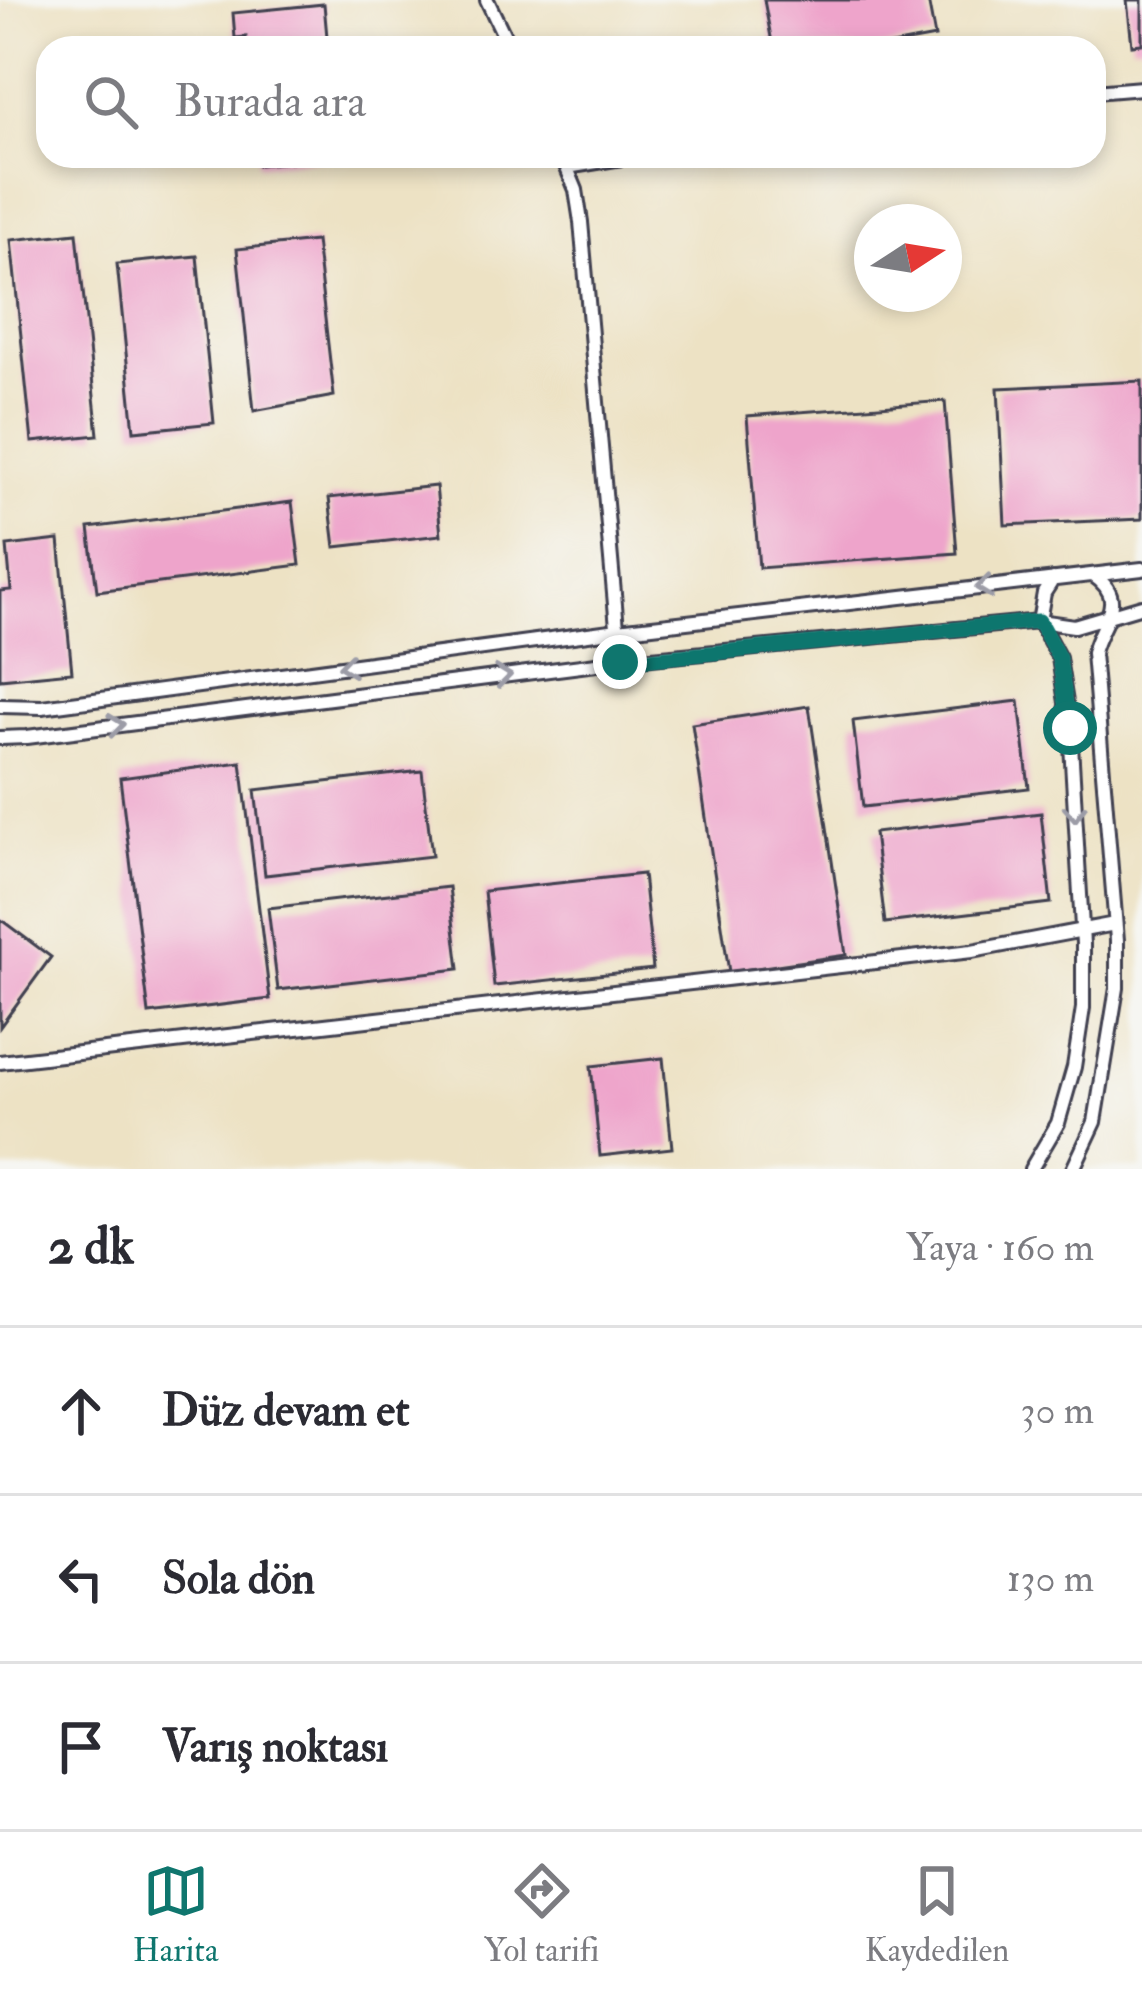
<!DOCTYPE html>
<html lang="tr">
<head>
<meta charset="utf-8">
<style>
	body { margin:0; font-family:"IM FELL Double Pica",serif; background:#f7f7f7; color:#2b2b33 }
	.compass { position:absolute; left:854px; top:204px; width:108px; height:108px; border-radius:50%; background:#fff; box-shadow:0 6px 18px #0003; rotate:78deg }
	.stop { position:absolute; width:36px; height:36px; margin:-27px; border:9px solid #0f766e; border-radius:50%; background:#fff }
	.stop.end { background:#0f766e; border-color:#fff; box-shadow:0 3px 12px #0008 }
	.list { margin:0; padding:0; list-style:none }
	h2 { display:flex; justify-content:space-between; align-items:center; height:156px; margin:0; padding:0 48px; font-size:51px }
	h2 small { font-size:39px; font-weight:400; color:#7c7c81 }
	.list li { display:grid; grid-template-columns:78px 1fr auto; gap:36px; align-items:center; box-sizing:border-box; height:168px; padding:0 48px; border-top:3px solid #e1e1e2 }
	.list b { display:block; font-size:45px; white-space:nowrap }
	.list em { font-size:39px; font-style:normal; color:#7c7c81 }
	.icon { flex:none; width:66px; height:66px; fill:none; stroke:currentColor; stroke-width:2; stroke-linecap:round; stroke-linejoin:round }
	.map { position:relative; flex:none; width:1142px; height:1169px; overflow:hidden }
	.search { position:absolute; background:#fff; box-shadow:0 6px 18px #0003; left:36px; right:36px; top:36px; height:132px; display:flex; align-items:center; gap:30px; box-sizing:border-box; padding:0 42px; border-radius:36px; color:#7c7c81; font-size:45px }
	.sheet { height:660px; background:#fff }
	nav { display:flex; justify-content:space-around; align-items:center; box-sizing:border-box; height:168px; border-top:3px solid #e1e1e2; background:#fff; font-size:33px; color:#7c7c81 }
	nav a { display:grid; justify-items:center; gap:6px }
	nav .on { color:#0f766e }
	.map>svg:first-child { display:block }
	.building { fill:#eea4cb }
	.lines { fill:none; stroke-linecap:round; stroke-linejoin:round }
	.lane-casing { stroke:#403f50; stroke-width:18 }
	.lane { stroke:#fff; stroke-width:12 }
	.oneway { stroke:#9c9ca7 }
	.route { stroke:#0f766e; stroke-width:15 }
</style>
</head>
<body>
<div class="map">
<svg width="1142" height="1169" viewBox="0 0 1142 1169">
	<rect width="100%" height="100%" fill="#f6f6f2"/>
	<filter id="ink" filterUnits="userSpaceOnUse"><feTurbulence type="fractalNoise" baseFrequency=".00833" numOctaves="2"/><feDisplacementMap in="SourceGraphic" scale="24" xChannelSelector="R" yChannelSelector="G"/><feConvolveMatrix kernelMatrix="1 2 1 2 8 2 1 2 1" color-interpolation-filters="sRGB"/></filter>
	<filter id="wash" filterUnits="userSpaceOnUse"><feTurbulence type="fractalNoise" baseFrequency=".004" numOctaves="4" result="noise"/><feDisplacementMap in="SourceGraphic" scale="48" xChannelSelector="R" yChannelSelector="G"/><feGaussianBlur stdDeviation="2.7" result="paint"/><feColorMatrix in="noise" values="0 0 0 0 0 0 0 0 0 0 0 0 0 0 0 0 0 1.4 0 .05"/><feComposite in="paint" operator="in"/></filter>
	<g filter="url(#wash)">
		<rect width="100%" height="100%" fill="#ede2c4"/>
		<g id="blocks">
			<!-- building -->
			<path class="building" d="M 764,0 L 928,0 L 935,37 L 876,48 L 773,48 Z
				M 1127,0 L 1142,0 L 1142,44 L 1132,45 Z
				M 324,4 L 328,48 L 247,48 L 246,37 L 235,38 L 233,13 Z
				M 257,156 L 324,156 L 324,159 L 258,165 Z
				M 77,233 L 98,435 L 32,442 L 11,240 Z
				M 316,241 L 334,396 L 254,411 L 237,249 Z
				M 197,256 L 214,423 L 134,431 L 117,264 Z
				M 1142,381 L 1142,519 L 1005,525 L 998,388 Z
				M 945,401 L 957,553 L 759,568 L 747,416 Z
				M 436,486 L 441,535 L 335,547 L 329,498 Z
				M 292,502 L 300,565 L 97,591 L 89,528 Z
				M 59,540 L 72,672 L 0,679 L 0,591 L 11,590 L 7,546 Z
				M 1019,701 L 1029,788 L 863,807 L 853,721 Z
				M 809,706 L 846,955 L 729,972 L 692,724 Z
				M 241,762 L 270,999 L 149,1014 L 120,778 Z
				M 422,771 L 432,856 L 265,875 L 255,790 Z
				M 1041,813 L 1051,903 L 885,923 L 874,833 Z
				M 643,874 L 653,969 L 494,986 L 484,891 Z
				M 449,887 L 459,969 L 278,990 L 268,908 Z
				M 0,919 L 51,957 L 0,1027 Z
				M 663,1058 L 672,1148 L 600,1156 L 591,1066 Z"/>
		</g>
	</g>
	<g filter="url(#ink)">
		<use href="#blocks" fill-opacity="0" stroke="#403f50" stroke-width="3"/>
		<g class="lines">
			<!-- lane casing -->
			<g class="lane-casing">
				<path id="lane" d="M 487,0 L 510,48
					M 1094,92 L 1142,88
					M 562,156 L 576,190 L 581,222 L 620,661
					M 567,167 L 634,156
					M 0,706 L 42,707 L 618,630 L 1142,569
					M 0,738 L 27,737 L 620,661 L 1039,621 L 1074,626 L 1142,606
					M 0,1062 L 972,951 L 1115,924
					M 1031,1169 L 1058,1123 L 1074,1067 L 1083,1008 L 1083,944 L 1070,728 L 1059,658 L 1039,621 L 1044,593 L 1053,579
					M 1073,1169 L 1095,1122 L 1117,988 L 1117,940 L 1093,653 C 1100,622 1130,600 1093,575"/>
			</g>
			<!-- lane -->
			<use href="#lane" class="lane"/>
		</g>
		<!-- one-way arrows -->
		<defs><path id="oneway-chevron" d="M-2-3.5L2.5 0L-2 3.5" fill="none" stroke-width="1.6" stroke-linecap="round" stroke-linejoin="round" transform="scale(3)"/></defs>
		<g class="oneway">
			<use href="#oneway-chevron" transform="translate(984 587) rotate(173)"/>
			<use href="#oneway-chevron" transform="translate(347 666) rotate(172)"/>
			<use href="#oneway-chevron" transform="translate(503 676) rotate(-7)"/>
			<use href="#oneway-chevron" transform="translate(116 725) rotate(-7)"/>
			<use href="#oneway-chevron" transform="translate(1075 813) rotate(87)"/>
		</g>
	</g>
	<g class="lines" filter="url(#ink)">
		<!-- route -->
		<path class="route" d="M 620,662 L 1039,621 L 1059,658 L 1070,728"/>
	</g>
</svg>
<svg class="compass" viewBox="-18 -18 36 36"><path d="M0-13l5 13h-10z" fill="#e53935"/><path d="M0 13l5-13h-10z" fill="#7c7c81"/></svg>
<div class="stop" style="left:1070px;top:728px"></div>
<div class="stop end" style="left:620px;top:662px"></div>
<div class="search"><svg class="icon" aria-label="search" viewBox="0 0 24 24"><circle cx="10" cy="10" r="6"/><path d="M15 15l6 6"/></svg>Burada ara</div>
</div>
<section class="sheet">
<h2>2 dk<small>Yaya · 160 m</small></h2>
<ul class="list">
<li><svg class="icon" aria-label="ahead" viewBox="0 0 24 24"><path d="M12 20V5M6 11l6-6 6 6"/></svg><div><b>Düz devam et</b></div><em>30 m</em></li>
<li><svg class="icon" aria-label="left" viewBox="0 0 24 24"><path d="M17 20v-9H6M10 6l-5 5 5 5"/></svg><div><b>Sola dön</b></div><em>130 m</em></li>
<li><svg class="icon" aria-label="arrive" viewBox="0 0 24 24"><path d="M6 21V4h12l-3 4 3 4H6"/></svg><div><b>Varış noktası</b></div></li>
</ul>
</section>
<nav>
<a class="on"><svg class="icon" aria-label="map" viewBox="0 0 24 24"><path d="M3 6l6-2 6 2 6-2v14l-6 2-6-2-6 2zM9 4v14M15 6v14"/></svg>Harita</a>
<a><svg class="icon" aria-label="directions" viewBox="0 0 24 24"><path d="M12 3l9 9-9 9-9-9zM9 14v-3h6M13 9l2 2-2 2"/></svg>Yol tarifi</a>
<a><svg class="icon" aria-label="saved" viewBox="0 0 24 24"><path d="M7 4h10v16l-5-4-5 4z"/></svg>Kaydedilen</a>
</nav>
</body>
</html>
